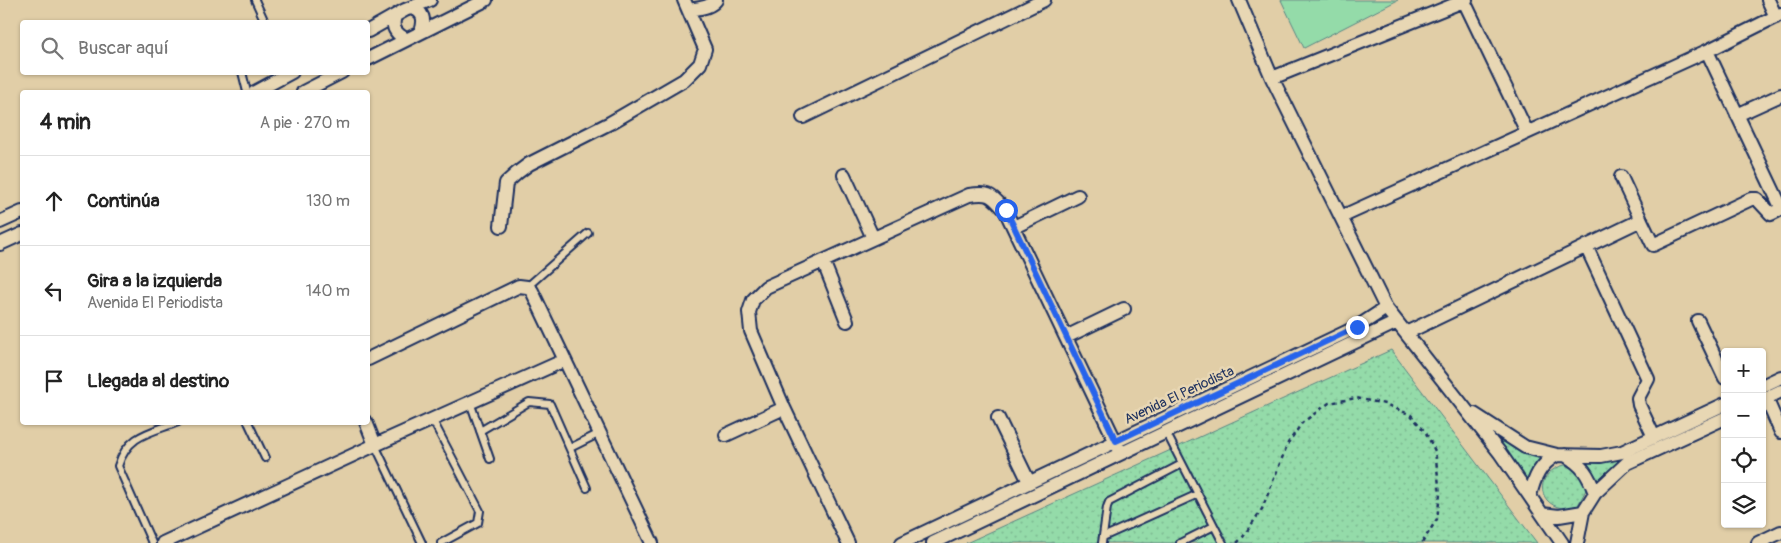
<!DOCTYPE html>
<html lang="es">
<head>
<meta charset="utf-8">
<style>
	body { margin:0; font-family:Pangolin,sans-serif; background:#f6f6f6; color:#222 }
	.controls { position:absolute; right:15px; bottom:15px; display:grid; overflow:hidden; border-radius:5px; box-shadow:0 1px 4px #0004 }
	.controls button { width:45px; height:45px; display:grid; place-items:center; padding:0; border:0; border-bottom:1px solid #e0e0e0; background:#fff; color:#222; font:25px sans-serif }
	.stop { position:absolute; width:15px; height:15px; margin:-11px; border:4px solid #2563eb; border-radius:50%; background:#fff }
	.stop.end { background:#2563eb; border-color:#fff; box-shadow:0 1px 5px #0008 }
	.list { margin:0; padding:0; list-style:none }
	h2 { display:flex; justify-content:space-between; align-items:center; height:65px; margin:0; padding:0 20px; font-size:21px }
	h2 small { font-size:16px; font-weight:400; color:#767676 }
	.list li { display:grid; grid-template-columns:32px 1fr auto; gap:15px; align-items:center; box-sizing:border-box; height:90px; padding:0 20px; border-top:1px solid #e0e0e0 }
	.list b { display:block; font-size:19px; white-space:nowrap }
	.list p { margin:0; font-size:16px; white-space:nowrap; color:#767676 }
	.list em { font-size:16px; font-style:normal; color:#767676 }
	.icon { flex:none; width:28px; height:28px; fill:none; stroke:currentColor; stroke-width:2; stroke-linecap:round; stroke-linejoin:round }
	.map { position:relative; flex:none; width:1781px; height:543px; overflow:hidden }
	.search { position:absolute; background:#fff; box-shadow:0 1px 4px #0004; left:20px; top:20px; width:350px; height:55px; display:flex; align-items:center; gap:12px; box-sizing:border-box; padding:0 18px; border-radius:5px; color:#767676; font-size:19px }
	.panel { position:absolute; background:#fff; box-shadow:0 1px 4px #0004; left:20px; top:90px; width:350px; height:335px; border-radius:5px }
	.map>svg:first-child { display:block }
	.grass { fill:url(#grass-dots); stroke:#588584 }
	.garden { fill:#94dba9; stroke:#588584 }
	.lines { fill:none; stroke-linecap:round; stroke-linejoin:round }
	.lane-casing { stroke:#1b2f5e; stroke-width:10 }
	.street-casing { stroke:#1b2f5e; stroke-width:16 }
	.path { stroke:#1b2f5e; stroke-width:2.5; stroke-dasharray:4 4; stroke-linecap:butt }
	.lane { stroke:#e8d7b4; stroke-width:6 }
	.street { stroke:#e8d7b4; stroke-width:12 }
	.route { stroke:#2563eb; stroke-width:6 }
	.labels { text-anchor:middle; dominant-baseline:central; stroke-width:5; stroke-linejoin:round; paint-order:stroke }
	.street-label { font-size:14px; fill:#1b2f5e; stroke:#e8d7b4 }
</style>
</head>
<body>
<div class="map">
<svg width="1781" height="543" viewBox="0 0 1781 543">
	<defs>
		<pattern id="grass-dots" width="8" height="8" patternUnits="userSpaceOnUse" patternTransform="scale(1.25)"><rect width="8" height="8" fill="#94dba9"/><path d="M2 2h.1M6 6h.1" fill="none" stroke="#7fbc94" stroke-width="1.8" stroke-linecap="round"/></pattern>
	</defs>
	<rect width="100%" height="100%" fill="#e1cea7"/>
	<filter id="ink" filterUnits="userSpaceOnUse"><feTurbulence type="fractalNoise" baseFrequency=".02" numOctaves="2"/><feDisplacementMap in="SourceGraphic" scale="10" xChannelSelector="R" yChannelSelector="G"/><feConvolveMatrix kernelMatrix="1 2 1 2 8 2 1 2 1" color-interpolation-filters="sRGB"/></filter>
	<g filter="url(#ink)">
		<!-- grass -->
		<path class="grass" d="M 1391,350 L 1537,543 L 966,543 Z
			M 1484,427 L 1540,458 L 1526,483 Z
			M 1619,460 L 1598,480 L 1587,462 Z
			M 1565,465 L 1576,470 L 1587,488 L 1578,505 C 1573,506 1567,509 1562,508 C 1535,503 1536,471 1565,465 Z"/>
		<!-- garden -->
		<path class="garden" d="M 1281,0 L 1398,0 L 1304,48 Z"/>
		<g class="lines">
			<!-- lane casing -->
			<g class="lane-casing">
				<path id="lane" d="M 255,0 L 265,22
					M 242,72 L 247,92
					M 527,287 L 588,233
					M 470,402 L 490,459
					M 432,419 L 480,511 L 478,523 L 441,543
					M 248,422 L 265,458
					M 480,431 L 529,402 L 550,404 L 587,488
					M 1166,432 L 1223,543
					M 375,445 L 422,543
					M 570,448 L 600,433
					M 1103,537 L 1198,494
					M 152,543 L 118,466 C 128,434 150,433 178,422
					M 1102,543 L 1107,507 L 1109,502 L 1182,464
					M 1180,543 L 1214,526"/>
			</g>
			<!-- street casing -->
			<g class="street-casing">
				<path id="street" d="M 1239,0 L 1272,78 L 1386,308 L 1500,453 L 1562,543
					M 1768,0 L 1776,17
					M 1464,1 L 1527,132
					M 411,8 C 424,11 425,20 421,32
					M 689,10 C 699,8 710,8 716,0
					M 395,16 C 391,28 396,34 406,39
					M 368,31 L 405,10 L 430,0
					M 1707,51 L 1781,207
					M 368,59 L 486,0
					M 1272,78 L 1466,0
					M 255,92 L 292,72
					M 303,92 L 342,72
					M 1737,115 L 1781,95
					M 803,117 L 1044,0
					M 844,175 L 873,238
					M 1621,177 L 1641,220
					M 1341,217 L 1707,51 L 1781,14
					M 0,222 L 22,212
					M 501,226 L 506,183 L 517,173 L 529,164 L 610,123 L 684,80 L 700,64 L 705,49 L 684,0
					M 1014,227 L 1078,196
					M 0,244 L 22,234
					M 1586,246 L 1648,379 L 1638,398 L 1639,405 L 1654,437
					M 823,261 L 847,321
					M 1698,321 L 1725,378
					M 1406,333 L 1641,220 L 1653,245 L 1751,199 L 1757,199 L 1771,214 L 1781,209
					M 1066,337 L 1124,309
					M 368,359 L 519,286 L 527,287 L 532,291 L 652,543
					M 1762,386 L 1781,377
					M 1766,398 L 1781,432
					M 1762,400 L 1781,391
					M 1474,414 L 1525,447 L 1557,455 L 1601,456 L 1622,452 L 1725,404
					M 998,418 L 1029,482
					M 366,422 L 375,445
					M 726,435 L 784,408
					M 1565,455 C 1583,466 1588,474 1595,493
					M 1530,496 C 1534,478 1540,464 1557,455
					M 1542,514 L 1559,516 L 1583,512
					M 163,543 L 375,445 L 565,360
					M 848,543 L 784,408 L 751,331 L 749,312 L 753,300 L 766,287 L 969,195 C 991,192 991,195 1005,210 L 1121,453
					M 902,543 L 1357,327 L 1386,308
					M 933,543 L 1397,322
					M 1577,543 L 1583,512 L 1595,493 L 1627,463 L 1725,418
					M 1758,543 L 1781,532"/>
			</g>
			<!-- path -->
			<path class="path" d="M 1237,543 L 1243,537 L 1262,509 L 1288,443 L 1302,423 L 1329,403 L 1356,398 L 1385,404 L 1411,415 L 1426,433 L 1435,451 L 1440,494 L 1437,519 L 1422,543"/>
			<!-- lane -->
			<use href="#lane" class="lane"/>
			<!-- street -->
			<use href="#street" class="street"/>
		</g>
	</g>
	<g class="lines" filter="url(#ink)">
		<!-- route -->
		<path class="route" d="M 1006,210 L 1116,441 L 1357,327"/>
	</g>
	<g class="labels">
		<!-- street labels -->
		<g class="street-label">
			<text transform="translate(1179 395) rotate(-25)">Avenida El Periodista</text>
		</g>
	</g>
</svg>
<div class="controls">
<button>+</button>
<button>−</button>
<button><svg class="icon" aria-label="locate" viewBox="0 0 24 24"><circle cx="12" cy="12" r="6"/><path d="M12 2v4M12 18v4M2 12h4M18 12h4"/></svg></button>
<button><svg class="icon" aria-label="layers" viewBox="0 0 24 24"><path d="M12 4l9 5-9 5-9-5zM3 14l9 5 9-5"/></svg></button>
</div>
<div class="stop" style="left:1006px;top:210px"></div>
<div class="stop end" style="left:1357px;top:327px"></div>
<div class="search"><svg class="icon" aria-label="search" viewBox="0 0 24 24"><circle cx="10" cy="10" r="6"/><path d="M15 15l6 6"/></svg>Buscar aquí</div>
<section class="panel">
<h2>4 min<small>A pie · 270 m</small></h2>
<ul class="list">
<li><svg class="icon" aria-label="ahead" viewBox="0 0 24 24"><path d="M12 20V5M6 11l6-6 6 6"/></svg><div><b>Continúa</b></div><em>130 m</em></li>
<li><svg class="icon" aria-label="left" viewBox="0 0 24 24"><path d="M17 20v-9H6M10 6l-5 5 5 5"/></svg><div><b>Gira a la izquierda</b><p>Avenida El Periodista</p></div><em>140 m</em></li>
<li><svg class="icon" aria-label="arrive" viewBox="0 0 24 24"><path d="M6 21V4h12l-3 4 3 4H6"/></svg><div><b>Llegada al destino</b></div></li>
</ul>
</section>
</div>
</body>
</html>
